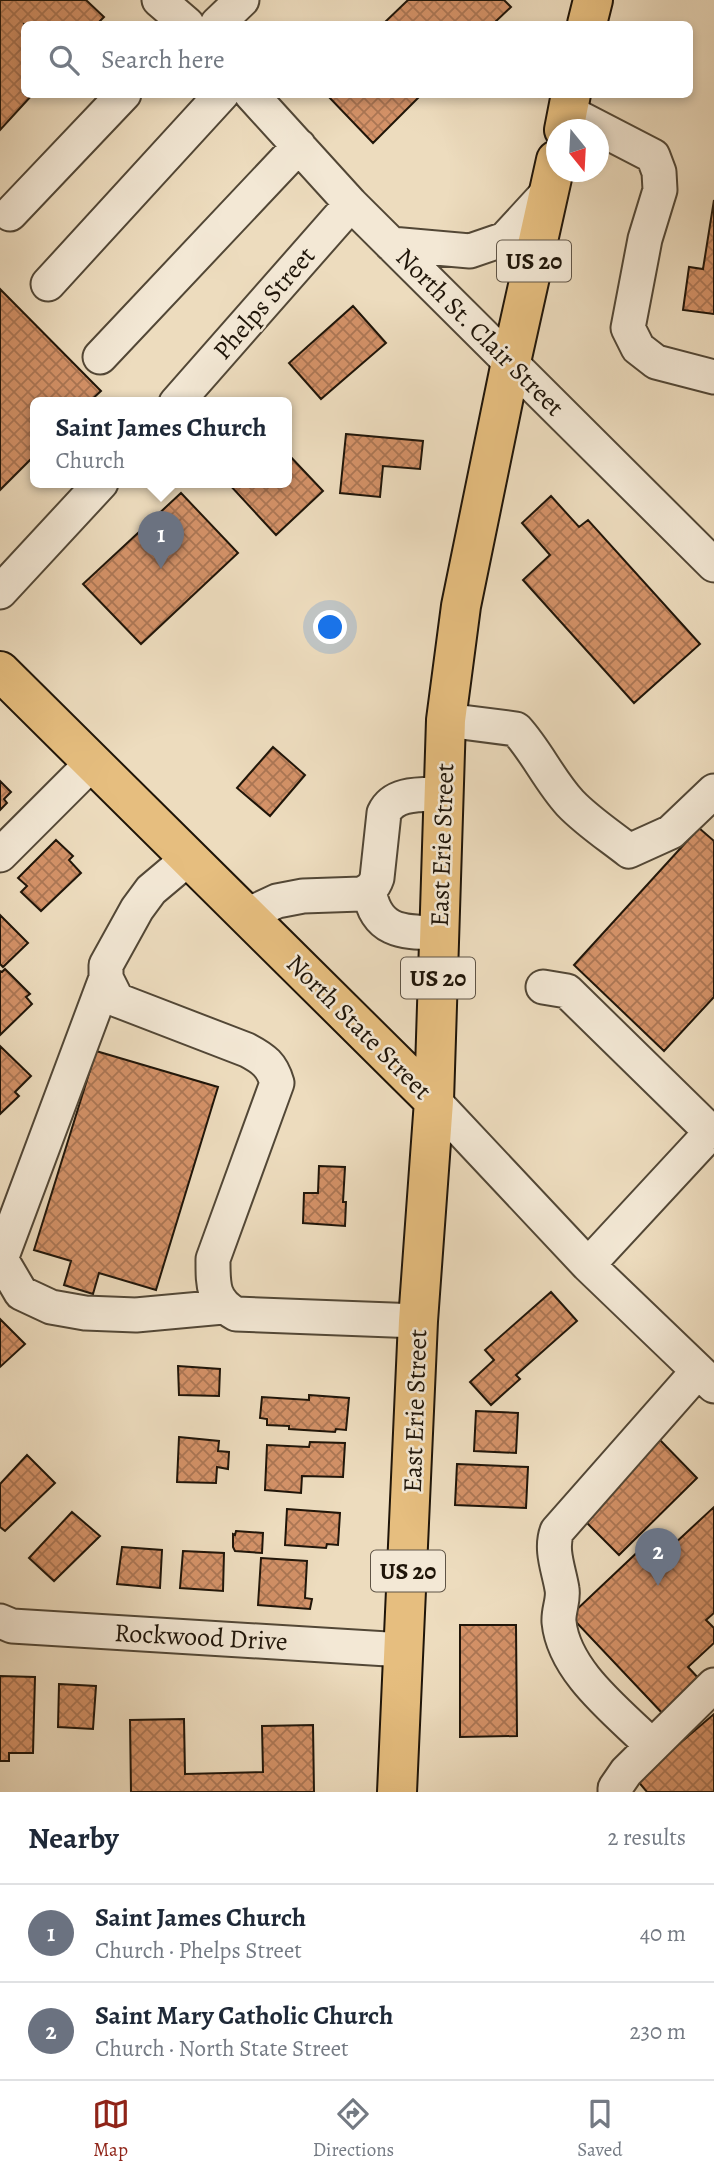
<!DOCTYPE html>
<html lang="en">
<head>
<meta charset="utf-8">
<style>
	body { margin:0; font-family:Alegreya,serif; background:#f6f6f7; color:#1f2937 }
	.compass { position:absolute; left:546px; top:119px; width:63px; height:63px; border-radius:50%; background:#fff; box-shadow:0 4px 10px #0003; rotate:162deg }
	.you { position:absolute; left:331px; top:628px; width:24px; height:24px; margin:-18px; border:5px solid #fff; border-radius:50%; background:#1a73e8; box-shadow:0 0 0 10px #1a73e833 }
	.badge { display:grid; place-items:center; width:46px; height:46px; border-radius:50%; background:#8f2418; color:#fff; font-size:23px; font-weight:700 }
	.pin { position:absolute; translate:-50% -58px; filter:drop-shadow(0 2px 4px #0008) }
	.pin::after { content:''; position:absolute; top:37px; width:24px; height:21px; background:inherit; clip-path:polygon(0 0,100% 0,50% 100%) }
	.popup { position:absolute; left:30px; top:397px; width:262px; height:91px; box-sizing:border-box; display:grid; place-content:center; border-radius:10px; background:#fff; filter:drop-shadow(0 2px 5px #0005); font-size:23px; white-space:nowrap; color:#747a83 }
	.popup b { font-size:26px; color:#1f2937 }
	.popup::after { content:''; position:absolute; left:50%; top:100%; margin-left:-14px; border:14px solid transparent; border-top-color:#fff }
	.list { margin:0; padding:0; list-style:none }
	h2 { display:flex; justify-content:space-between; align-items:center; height:91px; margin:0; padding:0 28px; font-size:30px }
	h2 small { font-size:23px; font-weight:400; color:#747a83 }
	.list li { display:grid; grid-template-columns:46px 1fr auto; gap:21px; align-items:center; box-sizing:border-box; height:98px; padding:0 28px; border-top:2px solid #e0e1e3 }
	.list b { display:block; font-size:26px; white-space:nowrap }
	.list p { margin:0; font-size:23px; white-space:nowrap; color:#747a83 }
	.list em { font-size:23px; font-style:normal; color:#747a83 }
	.icon { flex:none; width:38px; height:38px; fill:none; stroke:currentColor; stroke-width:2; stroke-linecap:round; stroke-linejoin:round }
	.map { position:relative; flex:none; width:714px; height:1792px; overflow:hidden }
	.search { position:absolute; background:#fff; box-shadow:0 4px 10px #0003; left:21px; right:21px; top:21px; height:77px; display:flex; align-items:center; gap:18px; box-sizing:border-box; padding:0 24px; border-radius:10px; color:#747a83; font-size:26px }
	.sheet { height:287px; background:#fff }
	nav { display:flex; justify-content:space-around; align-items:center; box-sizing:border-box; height:98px; border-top:2px solid #e0e1e3; background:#fff; font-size:19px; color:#747a83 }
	nav a { display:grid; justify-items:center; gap:4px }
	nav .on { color:#8f2418 }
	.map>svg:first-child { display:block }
	.building { fill:url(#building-cross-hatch); stroke:#1f1509; stroke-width:2 }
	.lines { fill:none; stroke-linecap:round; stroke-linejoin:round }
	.minor-casing { stroke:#524736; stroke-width:37 }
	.major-casing { stroke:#1f1509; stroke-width:42 }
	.minor { stroke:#f3e8d5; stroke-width:33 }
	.major { stroke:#e6be7f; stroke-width:38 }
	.labels { text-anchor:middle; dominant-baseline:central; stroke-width:5; stroke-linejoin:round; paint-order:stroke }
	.shield { fill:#f3e8d5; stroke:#5f5446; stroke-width:2 }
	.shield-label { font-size:24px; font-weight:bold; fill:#1f1509 }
	.street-label { font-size:26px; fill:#1f1509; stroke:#f3e8d5 }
</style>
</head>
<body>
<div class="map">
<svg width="714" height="1792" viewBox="0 0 714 1792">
	<defs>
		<pattern id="building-cross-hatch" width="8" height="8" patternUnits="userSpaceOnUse" patternTransform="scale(1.75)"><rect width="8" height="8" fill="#d49268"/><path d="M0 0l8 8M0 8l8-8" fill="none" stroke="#ab7654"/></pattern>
	</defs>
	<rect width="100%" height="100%" fill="#eddcbe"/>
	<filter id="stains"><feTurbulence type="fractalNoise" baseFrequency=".00286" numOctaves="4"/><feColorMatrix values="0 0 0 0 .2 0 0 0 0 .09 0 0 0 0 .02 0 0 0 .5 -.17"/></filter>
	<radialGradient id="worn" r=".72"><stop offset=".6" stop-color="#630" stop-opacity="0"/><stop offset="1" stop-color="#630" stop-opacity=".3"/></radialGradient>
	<!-- building -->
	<path class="building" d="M 0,0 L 86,0 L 104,17 L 97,24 L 24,24 L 24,94 L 33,94 L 0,130 Z
		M 408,0 L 504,0 L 511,7 L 493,24 L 383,24 Z
		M 326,94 L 422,94 L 373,143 Z
		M 714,200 L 714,314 L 683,310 L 689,267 L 703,269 Z
		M 0,289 L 101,391 L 88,403 L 35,403 L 35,455 L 0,490 Z
		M 353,306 L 386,343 L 321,399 L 289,363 Z
		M 346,434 L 423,441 L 420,469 L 383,466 L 380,497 L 340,493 Z
		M 287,453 L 323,491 L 276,535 L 228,483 L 287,483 Z
		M 181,493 L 238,553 L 141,644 L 83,584 Z
		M 551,496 L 579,527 L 588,520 L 700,644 L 634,703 L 523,580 L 550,555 L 522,523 Z
		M 273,747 L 305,775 L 270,816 L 237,788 Z
		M 0,781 L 11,792 L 4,799 L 7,803 L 0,810 Z
		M 699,828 L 714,841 L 714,997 L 664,1051 L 574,965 Z
		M 56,840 L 73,856 L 69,860 L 81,873 L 41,911 L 21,892 L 27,886 L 18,878 Z
		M 0,915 L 28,943 L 3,967 L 0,964 Z
		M 5,969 L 30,994 L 26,997 L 32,1004 L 0,1035 L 0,971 L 2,972 Z
		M 0,1046 L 31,1076 L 15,1092 L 19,1096 L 0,1114 Z
		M 96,1051 L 218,1087 L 156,1290 L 99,1273 L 93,1294 L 64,1285 L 71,1261 L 34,1250 Z
		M 319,1166 L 345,1167 L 343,1202 L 346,1202 L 345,1226 L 303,1223 L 304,1193 L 318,1193 Z
		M 551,1292 L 577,1321 L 516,1375 L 520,1379 L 491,1405 L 470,1382 L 494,1360 L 485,1350 Z
		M 0,1319 L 25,1344 L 0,1367 Z
		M 178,1366 L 220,1369 L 219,1396 L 179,1395 Z
		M 309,1395 L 349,1398 L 346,1430 L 336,1429 L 335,1432 L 289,1429 L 289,1426 L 267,1425 L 267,1419 L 260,1418 L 262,1397 L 309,1400 Z
		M 476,1411 L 518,1413 L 516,1453 L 474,1451 Z
		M 179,1437 L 219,1441 L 218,1451 L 229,1452 L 228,1469 L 217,1467 L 216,1483 L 177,1482 Z
		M 657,1437 L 697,1478 L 619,1555 L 578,1514 Z
		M 310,1442 L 345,1443 L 343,1477 L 302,1476 L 301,1493 L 265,1490 L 267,1445 L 309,1447 Z
		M 27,1455 L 55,1483 L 5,1531 L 0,1527 L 0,1484 Z
		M 457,1464 L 528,1467 L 526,1508 L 455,1505 Z
		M 714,1507 L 714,1613 L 706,1620 L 714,1628 L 714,1643 L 688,1667 L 701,1681 L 664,1715 L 576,1622 L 573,1613 L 645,1545 L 658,1559 Z
		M 287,1509 L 340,1513 L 338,1545 L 327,1544 L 326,1548 L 285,1545 Z
		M 72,1512 L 100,1536 L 54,1581 L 29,1558 Z
		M 236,1531 L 263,1533 L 262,1553 L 235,1551 L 233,1547 L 233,1534 L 235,1535 Z
		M 122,1547 L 162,1550 L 160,1588 L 117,1584 Z
		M 183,1551 L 224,1553 L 223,1591 L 180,1588 Z
		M 261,1558 L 307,1561 L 305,1598 L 312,1599 L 310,1609 L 258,1605 Z
		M 460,1625 L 516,1625 L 517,1736 L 460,1737 Z
		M 0,1676 L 35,1677 L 33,1753 L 9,1753 L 9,1761 L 0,1761 Z
		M 59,1684 L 96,1686 L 93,1729 L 58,1727 Z
		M 714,1714 L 714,1792 L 647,1792 L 637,1780 Z
		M 184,1719 L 185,1774 L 263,1772 L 262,1726 L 313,1725 L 314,1792 L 131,1792 L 130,1720 Z"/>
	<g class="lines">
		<!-- minor casing -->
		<g class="minor-casing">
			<path id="minor" d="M 159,0 L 187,24
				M 217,24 L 242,0
				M 251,94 L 351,204 L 714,565
				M 568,112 L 653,156 L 659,172 L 660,190 L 645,239 L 628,328 L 638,348 L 656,362 L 714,377
				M 10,214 L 124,94
				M 391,244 L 470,251 L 505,239 L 550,190
				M 48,284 L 222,94
				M 100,357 L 299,146
				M 176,403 L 351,204
				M 0,592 L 101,483
				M 446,720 L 516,729 C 537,752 549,780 570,803 C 587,821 610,836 629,851 L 671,832 L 714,791
				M 0,855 L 93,762
				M 189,858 L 151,890 L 137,909 L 106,965 L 106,978 L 117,1000 L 247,1050 C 264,1059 272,1065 277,1083 L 213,1259 C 213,1284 212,1301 236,1314 L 418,1321
				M 369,890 C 376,933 403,932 439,933
				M 247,915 L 277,901 L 303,896 L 361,894 C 370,890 374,887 377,878 L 384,813 C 394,791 424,795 444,794
				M 106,978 L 1,1259 L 21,1293 L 51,1307 L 85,1313 L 136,1315 L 223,1307
				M 543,987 L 567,991 L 711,1132
				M 434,1101 L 588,1265 L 714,1386
				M 588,1265 L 714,1129
				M 0,1621 L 12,1626 L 404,1650
				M 652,1746 C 618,1712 564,1672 559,1622 C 558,1611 564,1600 562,1589 C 559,1570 550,1550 557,1531 L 698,1371
				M 615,1792 L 615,1788 L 626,1772 L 714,1685"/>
		</g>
		<!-- major casing -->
		<g class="major-casing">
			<path id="major" d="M 587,24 L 593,0
				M 564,130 L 571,94
				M 0,671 L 434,1101
				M 397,1792 L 418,1321 L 434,1101 L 446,720 L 461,606 L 511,362 L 556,160"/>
		</g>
		<!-- minor -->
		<use href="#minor" class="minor"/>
		<!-- major -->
		<use href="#major" class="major"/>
	</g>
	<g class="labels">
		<!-- shield labels -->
		<g class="shield">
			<rect x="497" y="240.5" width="74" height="41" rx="5"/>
			<rect x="401" y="957.5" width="74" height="41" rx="5"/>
			<rect x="371" y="1550.5" width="74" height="41" rx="5"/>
		</g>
		<g class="shield-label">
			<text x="534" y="261">US 20</text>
			<text x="438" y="978">US 20</text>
			<text x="408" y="1571">US 20</text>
		</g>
		<!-- street labels -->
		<g class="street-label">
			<text transform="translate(264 303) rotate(-49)">Phelps Street</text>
			<text transform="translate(480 332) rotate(45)">North St. Clair Street</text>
			<text transform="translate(442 845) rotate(-88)">East Erie Street</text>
			<text transform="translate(359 1027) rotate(45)">North State Street</text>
			<text transform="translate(415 1411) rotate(-88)">East Erie Street</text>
			<text transform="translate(201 1637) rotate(3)">Rockwood Drive</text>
		</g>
	</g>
	<rect width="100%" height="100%" filter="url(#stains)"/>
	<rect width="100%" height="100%" fill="url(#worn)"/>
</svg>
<svg class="compass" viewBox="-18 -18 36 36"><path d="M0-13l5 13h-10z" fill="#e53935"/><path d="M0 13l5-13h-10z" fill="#747a83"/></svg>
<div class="you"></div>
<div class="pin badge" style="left:161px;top:569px;background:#6b7280">1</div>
<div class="popup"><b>Saint James Church</b>Church</div>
<div class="pin badge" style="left:658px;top:1586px;background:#6b7280">2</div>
<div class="search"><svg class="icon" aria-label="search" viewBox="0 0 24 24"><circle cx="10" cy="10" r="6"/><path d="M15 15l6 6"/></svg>Search here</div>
</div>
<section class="sheet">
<h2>Nearby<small>2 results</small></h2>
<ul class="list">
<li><span class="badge" style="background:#6b7280">1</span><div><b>Saint James Church</b><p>Church · Phelps Street</p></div><em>40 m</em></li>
<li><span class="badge" style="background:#6b7280">2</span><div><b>Saint Mary Catholic Church</b><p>Church · North State Street</p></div><em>230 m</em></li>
</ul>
</section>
<nav>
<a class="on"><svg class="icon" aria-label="map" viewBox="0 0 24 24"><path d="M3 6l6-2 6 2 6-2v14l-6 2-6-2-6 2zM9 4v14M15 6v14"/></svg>Map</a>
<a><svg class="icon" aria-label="directions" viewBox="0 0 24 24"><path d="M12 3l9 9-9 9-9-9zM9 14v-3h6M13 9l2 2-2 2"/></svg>Directions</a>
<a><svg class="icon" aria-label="saved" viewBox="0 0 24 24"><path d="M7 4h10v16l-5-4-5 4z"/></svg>Saved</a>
</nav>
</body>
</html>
